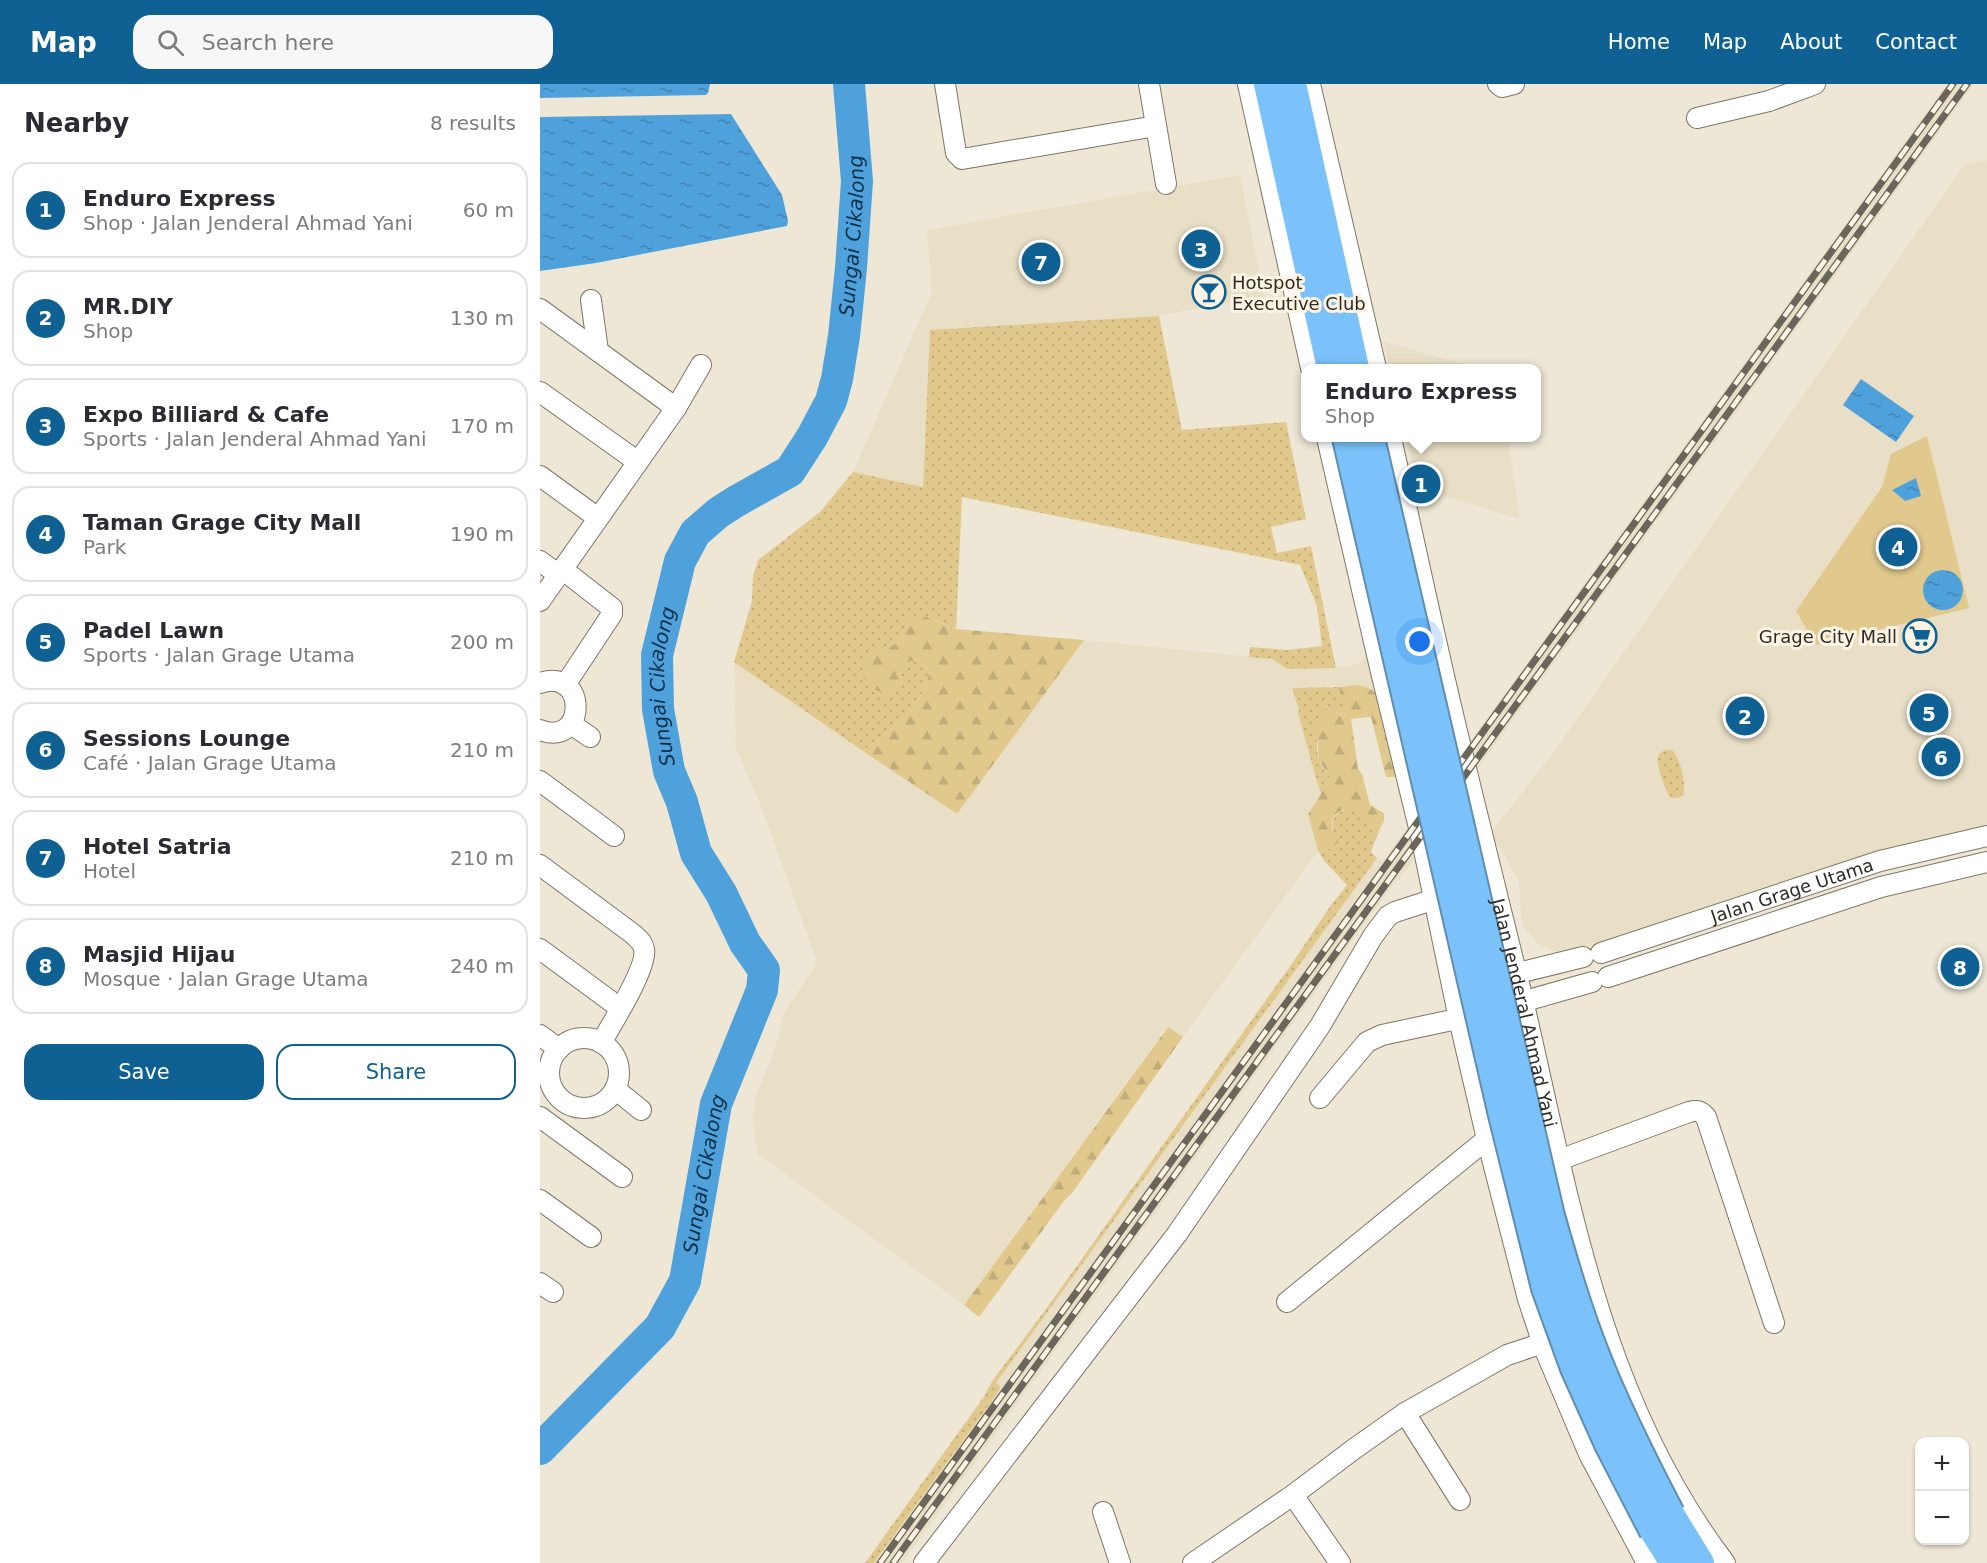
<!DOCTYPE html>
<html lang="en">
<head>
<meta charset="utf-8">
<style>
	body { margin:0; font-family:"DejaVu Sans",sans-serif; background:#f7f7f7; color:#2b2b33 }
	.controls { position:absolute; right:18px; bottom:18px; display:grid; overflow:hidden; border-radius:12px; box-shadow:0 2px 4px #0004 }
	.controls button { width:54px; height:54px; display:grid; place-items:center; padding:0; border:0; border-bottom:2px solid #e1e1e2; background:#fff; color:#2b2b33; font:30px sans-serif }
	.you { position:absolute; left:880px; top:558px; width:21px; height:21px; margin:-15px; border:4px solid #fff; border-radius:50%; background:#1a73e8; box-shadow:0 0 0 9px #1a73e833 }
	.badge { display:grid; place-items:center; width:39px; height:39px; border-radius:50%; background:#0e6192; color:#fff; font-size:20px; font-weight:700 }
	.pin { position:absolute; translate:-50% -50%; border:3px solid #fff; box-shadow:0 2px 6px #0006 }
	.popup { position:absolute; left:761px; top:280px; width:240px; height:78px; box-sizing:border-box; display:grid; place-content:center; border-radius:12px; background:#fff; filter:drop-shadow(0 2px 4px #0005); font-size:20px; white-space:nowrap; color:#7c7c81 }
	.popup b { font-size:22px; color:#2b2b33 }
	.popup::after { content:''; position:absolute; left:50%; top:100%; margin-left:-12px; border:12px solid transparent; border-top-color:#fff }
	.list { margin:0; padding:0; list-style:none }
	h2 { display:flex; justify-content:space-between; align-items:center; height:78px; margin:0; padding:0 24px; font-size:26px }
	h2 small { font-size:20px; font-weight:400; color:#7c7c81 }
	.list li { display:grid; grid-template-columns:39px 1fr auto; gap:18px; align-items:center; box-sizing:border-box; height:96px; margin:0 12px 12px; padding:0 12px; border:2px solid #e1e1e2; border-radius:18px }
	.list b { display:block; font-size:22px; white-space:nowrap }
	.list p { margin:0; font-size:20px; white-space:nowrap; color:#7c7c81 }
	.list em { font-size:20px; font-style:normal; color:#7c7c81 }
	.actions { display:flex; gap:12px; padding:18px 24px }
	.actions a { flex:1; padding:14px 0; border:2px solid #0e6192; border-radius:18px; text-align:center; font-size:21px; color:#0e6192 }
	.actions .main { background:#0e6192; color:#fff }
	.icon { flex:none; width:33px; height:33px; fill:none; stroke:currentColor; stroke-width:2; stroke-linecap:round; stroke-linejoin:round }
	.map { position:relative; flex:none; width:1447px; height:1479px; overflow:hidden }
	header { display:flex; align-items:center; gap:36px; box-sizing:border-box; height:84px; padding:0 30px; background:#0e6192; color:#fff }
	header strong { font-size:28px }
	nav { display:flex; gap:33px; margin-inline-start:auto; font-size:21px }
	.search { width:420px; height:54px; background:#f7f7f7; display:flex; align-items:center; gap:15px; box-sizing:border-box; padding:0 21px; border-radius:18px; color:#7c7c81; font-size:22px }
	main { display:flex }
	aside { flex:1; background:#fff }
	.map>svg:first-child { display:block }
	.built { fill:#e9dfc6 }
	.grass { fill:url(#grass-dots) }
	.forest { fill:url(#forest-firs) }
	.park { fill:#e1c98e }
	.water { fill:url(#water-ripples) }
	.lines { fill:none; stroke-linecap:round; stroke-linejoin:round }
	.river { stroke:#4fa1dc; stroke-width:32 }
	.minor-casing { stroke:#7d7767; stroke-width:22 }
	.highway-casing { stroke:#608eaf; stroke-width:32 }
	.minor { stroke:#fff; stroke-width:20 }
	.highway { stroke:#7ac2f9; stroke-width:28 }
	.rail-casing { stroke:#6a665c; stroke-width:7 }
	.rail { stroke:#fbf4e3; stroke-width:4.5; stroke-dasharray:14; stroke-linecap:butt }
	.highway-bridge-casing { stroke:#608eaf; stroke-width:32; stroke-linecap:butt }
	.highway-bridge { stroke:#7ac2f9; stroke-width:28 }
	.labels { text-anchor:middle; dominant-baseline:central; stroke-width:6; stroke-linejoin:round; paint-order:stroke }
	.poi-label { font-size:18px; fill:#2f2c26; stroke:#fbf4e3; text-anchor:start }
	.street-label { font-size:18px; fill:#2f2c26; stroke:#fbf4e3 }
	.water-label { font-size:20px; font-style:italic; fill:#0c3048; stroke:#fbf4e3 }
</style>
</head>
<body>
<header>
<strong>Map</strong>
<div class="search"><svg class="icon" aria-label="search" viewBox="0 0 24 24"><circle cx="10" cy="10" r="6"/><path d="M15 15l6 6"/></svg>Search here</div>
<nav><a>Home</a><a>Map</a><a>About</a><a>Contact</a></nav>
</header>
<main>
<aside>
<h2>Nearby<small>8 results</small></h2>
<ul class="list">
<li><span class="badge">1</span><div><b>Enduro Express</b><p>Shop · Jalan Jenderal Ahmad Yani</p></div><em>60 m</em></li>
<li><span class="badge">2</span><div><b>MR.DIY</b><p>Shop</p></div><em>130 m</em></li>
<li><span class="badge">3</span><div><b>Expo Billiard &amp; Cafe</b><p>Sports · Jalan Jenderal Ahmad Yani</p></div><em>170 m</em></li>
<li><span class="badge">4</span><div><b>Taman Grage City Mall</b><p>Park</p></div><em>190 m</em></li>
<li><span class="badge">5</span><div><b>Padel Lawn</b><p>Sports · Jalan Grage Utama</p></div><em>200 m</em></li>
<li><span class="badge">6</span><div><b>Sessions Lounge</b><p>Café · Jalan Grage Utama</p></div><em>210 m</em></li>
<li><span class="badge">7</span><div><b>Hotel Satria</b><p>Hotel</p></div><em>210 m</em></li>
<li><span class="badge">8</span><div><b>Masjid Hijau</b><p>Mosque · Jalan Grage Utama</p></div><em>240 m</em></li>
</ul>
<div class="actions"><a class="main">Save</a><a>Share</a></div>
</aside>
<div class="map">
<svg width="1447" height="1479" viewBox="0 0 1447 1479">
	<defs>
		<pattern id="grass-dots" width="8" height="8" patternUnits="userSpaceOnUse" patternTransform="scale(1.5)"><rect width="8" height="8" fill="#e1c98e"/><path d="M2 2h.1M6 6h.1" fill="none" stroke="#c1ad7a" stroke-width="1.8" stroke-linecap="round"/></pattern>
		<pattern id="forest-firs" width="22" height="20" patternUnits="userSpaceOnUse" patternTransform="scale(1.5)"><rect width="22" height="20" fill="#e1c98e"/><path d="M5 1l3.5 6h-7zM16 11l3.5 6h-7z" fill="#c1ad7a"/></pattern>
		<pattern id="water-ripples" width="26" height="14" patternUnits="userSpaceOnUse" patternTransform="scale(1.5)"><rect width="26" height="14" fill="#4fa1dc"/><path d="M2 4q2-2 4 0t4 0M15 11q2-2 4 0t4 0" fill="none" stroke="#4283b2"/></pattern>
	</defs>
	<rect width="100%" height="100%" fill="#eee7d6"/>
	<!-- built -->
	<path class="built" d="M 1407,0 L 1434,0 L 951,666 L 859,796 L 857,795 L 362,1479 L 334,1479 L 461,1304 L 456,1299 L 837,774 L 843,777 Z
		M 1447,76 L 1447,743 L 1061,860 L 1019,868 L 1011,866 L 997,859 L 984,843 L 981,833 L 979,798 L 960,763 L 950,750 L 1016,665 L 1424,81 Z
		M 700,91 L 724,213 L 616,232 L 390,246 L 383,403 L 313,388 L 392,208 L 387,146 Z
		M 843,257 L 936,284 L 850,284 Z
		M 866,354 L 968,354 L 980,435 L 878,404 Z
		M 544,556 L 732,575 L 747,585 L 811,582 L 819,579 L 829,566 L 840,615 L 815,601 L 752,605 L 759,627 L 758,629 L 781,710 L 768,730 L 778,767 L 643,953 L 628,943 L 623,948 L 424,1221 L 218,1070 L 215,1056 L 213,1032 L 216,1012 L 234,967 L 245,927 L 275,882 L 276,875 L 221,722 L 196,664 L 194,578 L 416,730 Z"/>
	<!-- grass -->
	<path class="grass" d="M 619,232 L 642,346 L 746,338 L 766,435 L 731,443 L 737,469 L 771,462 L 796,584 L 747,585 L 732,575 L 709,573 L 710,563 L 747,566 L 782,562 L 777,522 L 760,481 L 422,413 L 416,545 L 388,533 L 369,535 C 358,561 358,562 330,569 L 356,602 L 365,578 L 380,576 L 390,589 C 387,596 385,604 381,611 C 369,635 344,651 323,667 L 194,578 L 212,517 L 213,492 L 218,476 L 280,428 L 313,388 L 383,403 L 390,246 Z
		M 799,603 L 805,631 L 803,632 C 795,627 792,622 783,626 C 777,639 775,662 779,676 C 780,681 786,687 790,692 L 787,699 L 778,701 L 758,629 L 759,626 L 752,604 Z
		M 1125,666 L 1132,666 C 1140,674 1147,700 1143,711 L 1138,714 L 1131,714 C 1126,709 1116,680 1118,673 C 1120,668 1122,668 1125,666 Z
		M 811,724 C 815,726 822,728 825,730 C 830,733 833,747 837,752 L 831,768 L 837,774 L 456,1299 L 461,1303 L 452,1317 L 334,1479 L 325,1479 L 443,1314 L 453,1296 L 509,1221 L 753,878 L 791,821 L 807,801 L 785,778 L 778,767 L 792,764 C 796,744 784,730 811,724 Z"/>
	<!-- forest -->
	<path class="forest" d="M 387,533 L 416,545 L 544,556 L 417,730 L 323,667 C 344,651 369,635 381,611 C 385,604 387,596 390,589 L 380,576 L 366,578 L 356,602 L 345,611 L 327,601 L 322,587 L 330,569 C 358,562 358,561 369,535 Z
		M 815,601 C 828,602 833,605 840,615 L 858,693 L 846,693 L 831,633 L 811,635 L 818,685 L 822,690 L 830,721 L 844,729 L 844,736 L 837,752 C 832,746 831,736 826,731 C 824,728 820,729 817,727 C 807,723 793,726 792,740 C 791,746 795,753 798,758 L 792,764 L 778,767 L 768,730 L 781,710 L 778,701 L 787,699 L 790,692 L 779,677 L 777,651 L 772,650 L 772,643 L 779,634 L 783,626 C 792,622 795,627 802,632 L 804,631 L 799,603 Z
		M 628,943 L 643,953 L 532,1109 L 524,1117 L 439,1233 L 424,1221 Z"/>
	<!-- park -->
	<path class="park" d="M 1387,352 L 1429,524 L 1276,561 L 1256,527 L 1342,403 L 1351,370 Z"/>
	<!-- water -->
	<path class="water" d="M 0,0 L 170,0 L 168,9 L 166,11 L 0,14 Z
		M 191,30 L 242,111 L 248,137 L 247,142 L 56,179 L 0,187 L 0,33 Z
		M 1321,295 L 1374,332 L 1356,358 L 1303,321 Z
		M 1376,394 L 1381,412 L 1365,417 L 1352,406 Z
		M1383 506a20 20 0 1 1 40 0a20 20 0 1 1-40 0Z"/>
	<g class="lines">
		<!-- river -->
		<path class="river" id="s1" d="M 0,1365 L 120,1243 L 145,1197 L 176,1020 L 222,906 L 224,886 L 205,859 L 181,809 L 156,769 L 142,718 L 129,687 L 118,625 L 117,571 L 140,477 L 155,449 L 178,429 L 195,418 L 250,387 L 272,353 L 291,317 L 297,295 L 304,252 L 311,184 L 317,97 L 309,0"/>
		<!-- minor casing -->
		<g class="minor-casing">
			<g id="minor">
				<path d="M 405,0 L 416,69 L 422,75 L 616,42"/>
				<path d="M 609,0 L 626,100"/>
				<path d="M 708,0 L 771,284"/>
				<path d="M 770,0 L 836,284"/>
				<path d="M 958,0 L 962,3 L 974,0"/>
				<path d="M 1157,34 L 1229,17 L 1275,0"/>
				<path d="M 51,216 L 58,267"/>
				<path d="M 0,225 L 136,324"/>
				<path d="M 0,308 L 98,378"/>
				<path d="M 787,354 L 841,588 L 881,752 L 919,935 L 947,1055 L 988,1215 L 1005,1266 L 1049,1370 L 1107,1479"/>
				<path id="s2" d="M 851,354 C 875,460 897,567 923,672 C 942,751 962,830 981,908 C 1028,1107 1058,1313 1185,1479"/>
				<path d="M 0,392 L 58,434"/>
				<path d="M 0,477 L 19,491"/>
				<path d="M 22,485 L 72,524 L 72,530 L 25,601"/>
				<path d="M 0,517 L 136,324 L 161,281"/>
				<path d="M 0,599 C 48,583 47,664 0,646"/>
				<path d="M 31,640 L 50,653"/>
				<path d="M 0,697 L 74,752"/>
				<path d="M 0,781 L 93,850 C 98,855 103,858 104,865 C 108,883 71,941 61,959"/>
				<path d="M 0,865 L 80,924"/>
				<path id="s3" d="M 1061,869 L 1340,777 L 1447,752"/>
				<path d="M 966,892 L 1043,873"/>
				<path d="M 1068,893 L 1341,803 L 1447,778"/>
				<path d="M 971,921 L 1052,898"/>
				<path d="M 0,951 L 19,965"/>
				<circle cx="44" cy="989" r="35"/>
				<path d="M 75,1005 L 101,1026"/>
				<path d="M 780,1014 L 827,958 L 842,951 L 931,932"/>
				<path d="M 0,1033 L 82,1093"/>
				<path d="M 1019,1076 L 1149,1028 C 1157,1026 1160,1026 1166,1033 L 1234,1239"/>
				<path d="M 0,1116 L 51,1153"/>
				<path d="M 0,1199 L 13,1208"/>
				<path d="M 747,1218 L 947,1055"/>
				<path d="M 865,1329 L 920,1416"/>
				<path d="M 753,1411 L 800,1479"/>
				<path d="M 563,1428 L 580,1479"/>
				<path d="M 384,1479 L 637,1150 L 780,942 L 833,852 L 848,832 L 855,828 L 895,815"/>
				<path d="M 653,1479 L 753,1411 L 814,1365 L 865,1329 L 967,1271 L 1003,1259"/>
			</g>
		</g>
		<!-- highway casing -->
		<g class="highway-casing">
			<path id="highway" d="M 728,0 L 791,284
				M 752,0 L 815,284
				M 1130,1430 L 1160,1479
				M 1114,1447 L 1134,1479"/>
		</g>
		<!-- minor -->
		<use href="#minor" class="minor"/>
		<!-- highway -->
		<use href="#highway" class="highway"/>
		<!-- rail casing -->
		<g class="rail-casing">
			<path id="rail" d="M 340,1479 L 1413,0
				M 353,1479 L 1427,0"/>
		</g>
		<!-- rail -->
		<use href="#rail" class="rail"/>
		<!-- highway-bridge casing -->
		<g class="highway-bridge-casing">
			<path id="highway-bridge" d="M 807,354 L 963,1031 L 1006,1204 L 1035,1284 L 1069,1360 L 1114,1447
				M 830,354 L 1010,1132 C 1024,1181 1038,1229 1057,1276 C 1078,1329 1104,1380 1130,1430"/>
		</g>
		<!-- highway-bridge -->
		<use href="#highway-bridge" class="highway-bridge"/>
	</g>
	<!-- icons -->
	<defs>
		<g id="bar-ring" transform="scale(1.725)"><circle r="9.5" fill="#fbf4e3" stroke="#0e6192" stroke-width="1.5"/><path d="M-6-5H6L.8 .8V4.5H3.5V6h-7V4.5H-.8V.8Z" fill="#0e6192"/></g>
		<g id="supermarket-ring" transform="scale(1.725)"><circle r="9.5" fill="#fbf4e3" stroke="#0e6192" stroke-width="1.5"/><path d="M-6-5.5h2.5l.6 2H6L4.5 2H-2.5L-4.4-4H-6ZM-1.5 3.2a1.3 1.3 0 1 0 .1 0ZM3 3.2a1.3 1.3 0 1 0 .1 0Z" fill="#0e6192"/></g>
	</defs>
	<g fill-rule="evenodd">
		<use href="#bar-ring" x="669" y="208"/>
		<use href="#supermarket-ring" x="1380" y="552"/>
	</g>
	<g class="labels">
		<!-- poi labels -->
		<g class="poi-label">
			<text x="692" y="198">Hotspot<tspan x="692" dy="21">Executive Club</tspan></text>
			<text x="1357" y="552" text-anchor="end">Grage City Mall</text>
		</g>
		<!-- street labels -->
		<g class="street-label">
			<text stroke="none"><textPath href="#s3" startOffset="201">Jalan Grage Utama</textPath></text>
			<text stroke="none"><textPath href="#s2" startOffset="590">Jalan Jenderal Ahmad Yani</textPath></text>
		</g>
		<!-- water labels -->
		<g class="water-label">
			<text stroke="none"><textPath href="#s1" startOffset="1376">Sungai Cikalong</textPath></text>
			<text stroke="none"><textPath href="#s1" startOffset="854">Sungai Cikalong</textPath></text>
			<text stroke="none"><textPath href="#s1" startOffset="332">Sungai Cikalong</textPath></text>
		</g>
	</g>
</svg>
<div class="controls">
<button>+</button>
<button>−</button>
</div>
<div class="you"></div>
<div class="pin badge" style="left:881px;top:400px">1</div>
<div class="popup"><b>Enduro Express</b>Shop</div>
<div class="pin badge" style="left:1205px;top:632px">2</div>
<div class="pin badge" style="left:661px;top:165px">3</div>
<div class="pin badge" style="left:1358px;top:463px">4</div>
<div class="pin badge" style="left:1389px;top:629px">5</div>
<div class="pin badge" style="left:1401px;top:673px">6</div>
<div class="pin badge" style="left:501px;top:178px">7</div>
<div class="pin badge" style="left:1420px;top:883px">8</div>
</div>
</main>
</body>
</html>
